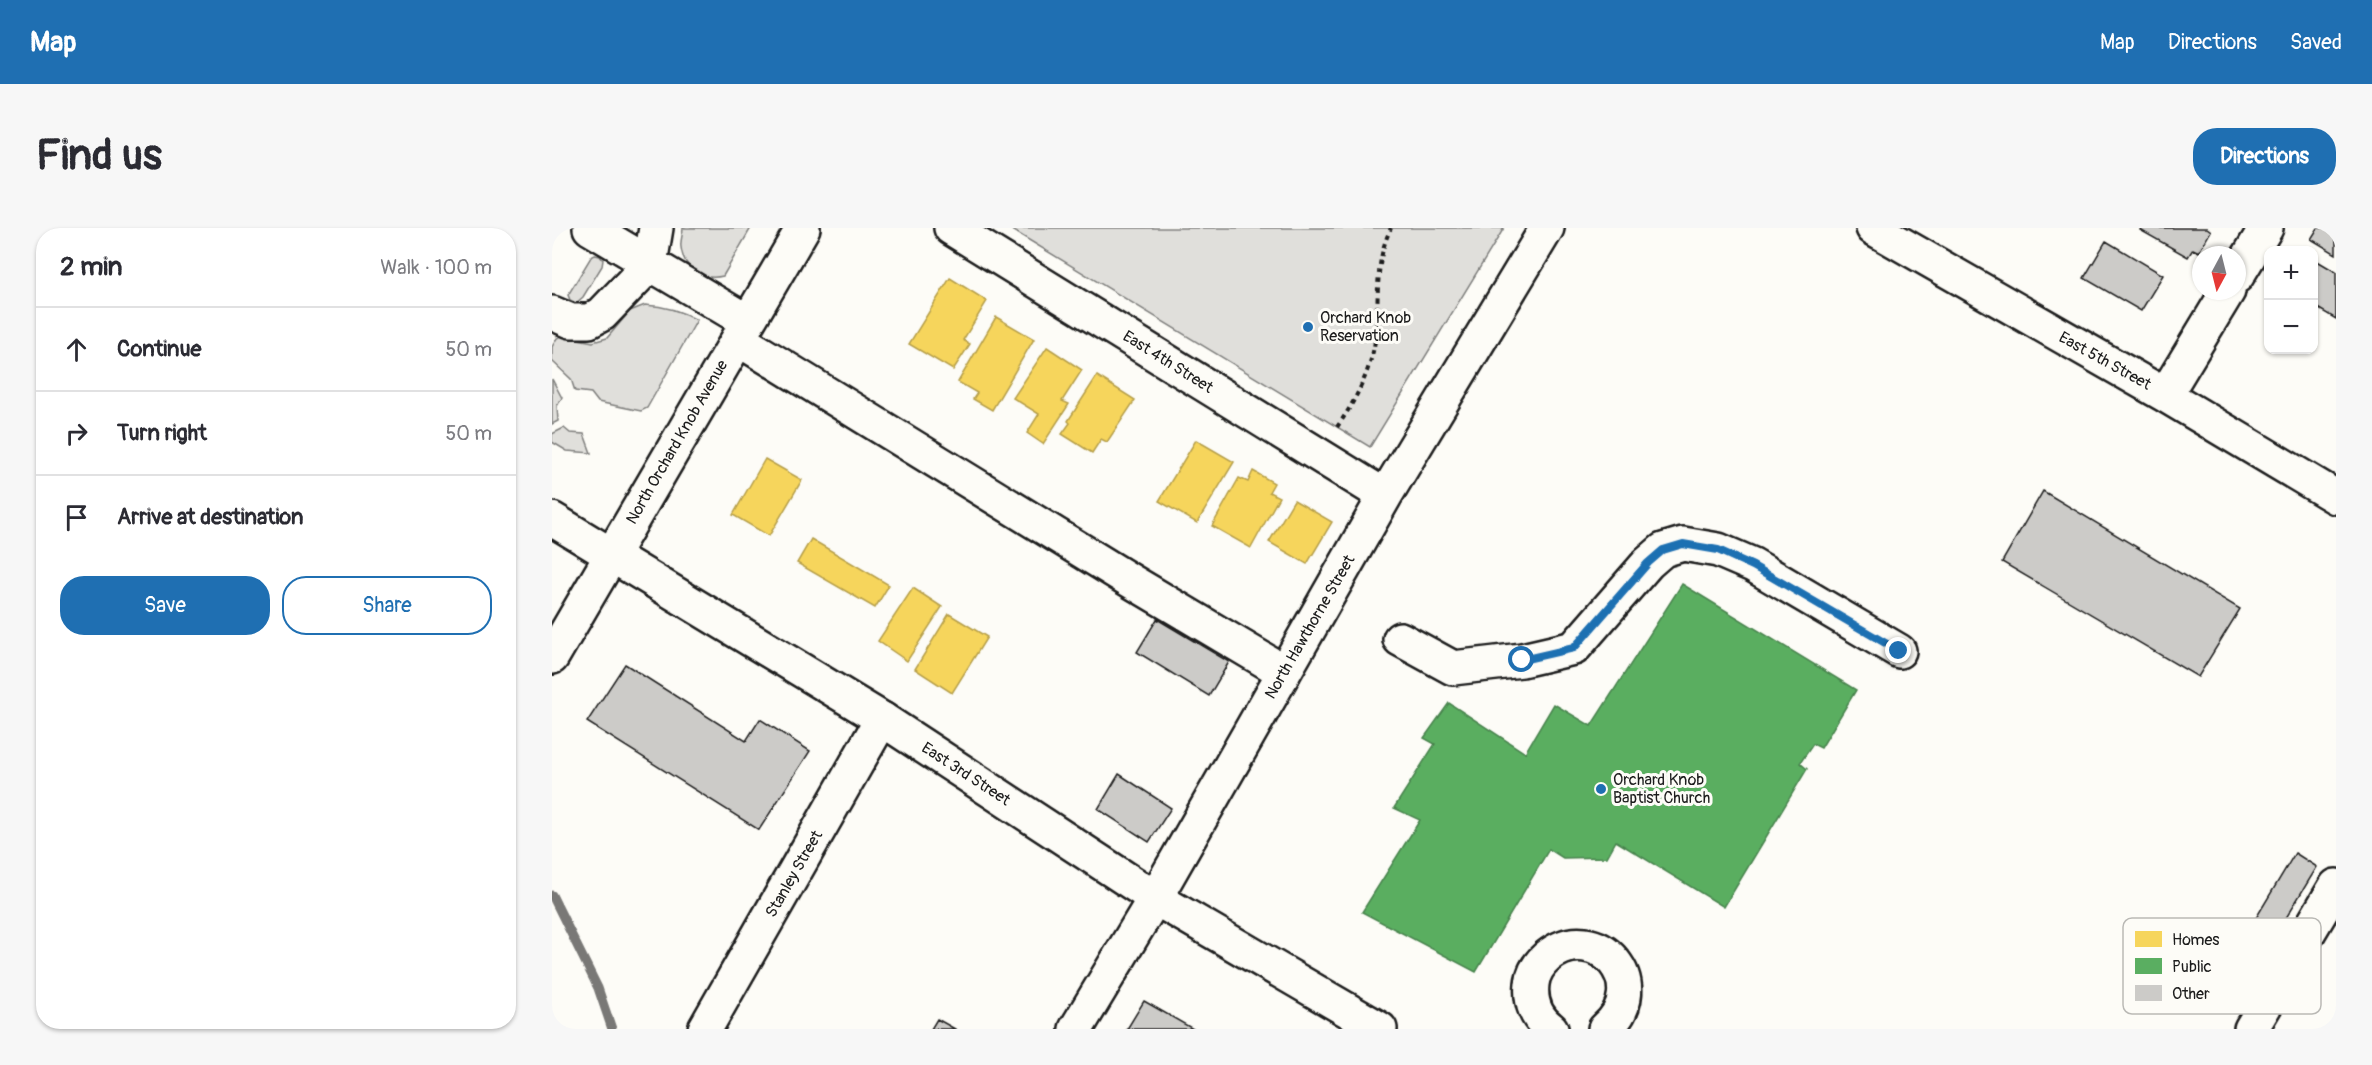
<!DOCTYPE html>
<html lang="en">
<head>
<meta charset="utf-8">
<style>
	body { margin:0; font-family:Pangolin,sans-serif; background:#f7f7f7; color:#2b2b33 }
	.controls { position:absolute; right:18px; top:18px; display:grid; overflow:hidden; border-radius:12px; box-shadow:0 2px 4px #0004 }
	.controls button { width:54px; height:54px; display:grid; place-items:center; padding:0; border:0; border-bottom:2px solid #e1e1e2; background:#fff; color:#2b2b33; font:30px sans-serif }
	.compass { position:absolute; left:1640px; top:18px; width:54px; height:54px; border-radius:50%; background:#fff; box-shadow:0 2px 4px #0004; rotate:187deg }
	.stop { position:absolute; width:18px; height:18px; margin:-14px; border:4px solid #1f6fb2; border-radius:50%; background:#fff }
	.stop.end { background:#1f6fb2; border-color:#fff; box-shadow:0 2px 6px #0008 }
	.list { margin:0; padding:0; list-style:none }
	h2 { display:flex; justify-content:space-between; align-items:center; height:78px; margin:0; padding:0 24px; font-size:26px }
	h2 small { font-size:20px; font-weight:400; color:#7c7c81 }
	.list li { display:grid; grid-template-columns:39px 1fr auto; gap:18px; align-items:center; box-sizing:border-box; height:84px; padding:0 24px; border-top:2px solid #e1e1e2 }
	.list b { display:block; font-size:22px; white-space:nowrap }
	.list em { font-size:20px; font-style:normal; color:#7c7c81 }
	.actions { display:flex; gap:12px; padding:18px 24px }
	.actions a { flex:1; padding:14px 0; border:2px solid #1f6fb2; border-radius:24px; text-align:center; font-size:21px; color:#1f6fb2 }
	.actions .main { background:#1f6fb2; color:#fff }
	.icon { flex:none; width:33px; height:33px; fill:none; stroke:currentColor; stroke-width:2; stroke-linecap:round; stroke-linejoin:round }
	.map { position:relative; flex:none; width:1784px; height:801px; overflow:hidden; border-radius:24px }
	header { display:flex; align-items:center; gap:36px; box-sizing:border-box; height:84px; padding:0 30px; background:#1f6fb2; color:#fff }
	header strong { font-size:28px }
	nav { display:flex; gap:33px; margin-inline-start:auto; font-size:21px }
	.intro { display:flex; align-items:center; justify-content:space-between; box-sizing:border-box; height:144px; padding:0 36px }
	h1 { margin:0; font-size:42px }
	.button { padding:15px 27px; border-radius:24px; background:#1f6fb2; color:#fff; font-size:21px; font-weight:700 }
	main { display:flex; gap:36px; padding:0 36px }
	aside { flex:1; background:#fff; border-radius:24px; box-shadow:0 2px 4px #0004 }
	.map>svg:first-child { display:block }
	.green { fill:#e0dfdb; stroke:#7e7e7c; stroke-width:1.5 }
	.homes { fill:#f6d55c; stroke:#b59e49; stroke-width:1.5 }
	.public { fill:#5aae61; stroke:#47824c; stroke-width:1.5 }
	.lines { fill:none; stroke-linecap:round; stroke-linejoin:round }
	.stream { stroke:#797876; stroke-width:9 }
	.building { fill:#cccbc8; stroke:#1c1c1c; stroke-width:1.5 }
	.minor-casing { stroke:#1c1c1c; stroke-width:38 }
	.major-casing { stroke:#1c1c1c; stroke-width:38 }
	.path { stroke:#1c1c1c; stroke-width:4; stroke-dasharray:4.5 4.5; stroke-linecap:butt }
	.minor { stroke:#fdfcf7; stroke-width:33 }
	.major { stroke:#fdfcf7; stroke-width:33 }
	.route { stroke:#1f6fb2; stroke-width:8 }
	.poi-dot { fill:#1f6fb2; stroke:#fdfcf7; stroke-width:2 }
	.labels { text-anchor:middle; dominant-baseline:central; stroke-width:6; stroke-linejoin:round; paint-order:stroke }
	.poi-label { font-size:16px; fill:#1c1c1c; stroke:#fdfcf7; text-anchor:start }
	.street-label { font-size:16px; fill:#1c1c1c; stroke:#fdfcf7 }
	.key { fill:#fdfcf7; stroke:#bab9b5; stroke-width:1.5 }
	.key-label { font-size:16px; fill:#1c1c1c }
</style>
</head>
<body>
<header>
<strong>Map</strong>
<nav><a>Map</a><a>Directions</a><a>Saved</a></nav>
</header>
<div class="intro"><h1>Find us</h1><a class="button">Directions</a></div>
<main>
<aside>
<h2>2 min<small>Walk · 100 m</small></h2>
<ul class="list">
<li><svg class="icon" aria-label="ahead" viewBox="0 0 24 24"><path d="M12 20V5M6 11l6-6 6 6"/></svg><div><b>Continue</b></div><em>50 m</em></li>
<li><svg class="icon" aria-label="right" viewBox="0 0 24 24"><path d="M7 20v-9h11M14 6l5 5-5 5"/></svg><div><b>Turn right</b></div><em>50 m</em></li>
<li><svg class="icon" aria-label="arrive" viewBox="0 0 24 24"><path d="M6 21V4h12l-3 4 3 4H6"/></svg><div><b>Arrive at destination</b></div></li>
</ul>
<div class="actions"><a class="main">Save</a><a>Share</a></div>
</aside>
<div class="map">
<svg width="1784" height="801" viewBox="0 0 1784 801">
	<rect width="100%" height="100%" fill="#fdfcf7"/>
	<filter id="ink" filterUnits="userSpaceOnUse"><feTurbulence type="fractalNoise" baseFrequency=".0167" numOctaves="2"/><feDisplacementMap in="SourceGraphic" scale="12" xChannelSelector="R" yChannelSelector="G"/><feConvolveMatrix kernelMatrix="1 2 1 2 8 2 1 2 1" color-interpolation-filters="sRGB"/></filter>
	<g filter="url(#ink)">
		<!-- green -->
		<path class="green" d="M 131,0 L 199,0 L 171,48 C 150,53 131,40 129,19 C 128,13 131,6 131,0 Z
			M 457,0 L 952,0 L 818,219 Z
			M 43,27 L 48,28 L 51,32 L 50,38 L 31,69 L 24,75 L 18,72 L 16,67 L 39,29 Z
			M 93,77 C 112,78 128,82 145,92 L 95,180 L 89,183 L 46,174 L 39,165 L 23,163 L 19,151 L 0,133 L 0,119 L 5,110 L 9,108 L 41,114 L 55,110 L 78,83 Z
			M 0,151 L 10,170 L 5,178 L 6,193 L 0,196 Z
			M 12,200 L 18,205 L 32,206 L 39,225 L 15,223 L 0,214 L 0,206 Z"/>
		<!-- homes -->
		<path class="homes" d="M 398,50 L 435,73 L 411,112 L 418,116 L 401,142 L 357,116 Z
			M 444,89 L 482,111 L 440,182 L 421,171 L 425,165 L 406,154 Z
			M 495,119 L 530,142 L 510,173 L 517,176 L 491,216 L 475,205 L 487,186 L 461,170 Z
			M 545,148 L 583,172 L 555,214 L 549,211 L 540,225 L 510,206 L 518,195 L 516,193 Z
			M 644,212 L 682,234 L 645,295 L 607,273 Z
			M 213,231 L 250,252 L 217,308 L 181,287 Z
			M 701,243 L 722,255 L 717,264 L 727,269 L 699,320 L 660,298 L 687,250 L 696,254 Z
			M 742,272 L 780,294 L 755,336 L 717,314 Z
			M 259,311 L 337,357 L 323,380 L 245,335 Z
			M 361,360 L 390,379 L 355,433 L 326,413 Z
			M 397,386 L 435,409 L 400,465 L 363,441 Z"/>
		<!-- public -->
		<path class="public" d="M 1130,356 L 1304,462 L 1269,520 L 1261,516 L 1248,535 L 1255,541 L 1172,679 L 1064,613 L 1055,629 L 1011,630 L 997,621 L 924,744 L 810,684 L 868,592 L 842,580 L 883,516 L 872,510 L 897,475 L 973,525 L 1002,476 L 1039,498 Z"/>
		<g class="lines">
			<!-- stream -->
			<path class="stream" d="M 0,667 L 46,760 L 60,801"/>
		</g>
		<!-- building -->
		<path class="building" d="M 1589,0 L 1655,0 L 1659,3 L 1647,24 L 1641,21 L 1636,29 L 1588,2 Z
			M 1766,0 L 1784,0 L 1784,26 L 1759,11 Z
			M 1554,13 L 1611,47 L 1589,83 L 1532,50 Z
			M 1762,31 L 1784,44 L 1784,91 L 1762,78 Z
			M 1491,263 L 1688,381 L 1646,449 L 1450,334 Z
			M 605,391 L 677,434 L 657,468 L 585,424 Z
			M 73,436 L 194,513 L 208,491 L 258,523 L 207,602 L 35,494 Z
			M 567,546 L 619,580 L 597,614 L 546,581 Z
			M 1743,625 L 1765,639 L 1717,718 L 1695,705 Z
			M 592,773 L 641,801 L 575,801 Z
			M 385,791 L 403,801 L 379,801 Z"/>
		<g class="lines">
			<!-- minor casing -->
			<g class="minor-casing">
				<path id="minor" d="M 38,0 L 196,94
					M 399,0 L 833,268
					M 1321,0 L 1613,167 L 1784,269
					M 1685,48 L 1714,0
					M 0,85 L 19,93 L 37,93 L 50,86 L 98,36 L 104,0
					M 186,111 L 579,353 L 732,444
					M 1613,167 L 1676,63
					M 848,411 L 901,440 L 970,432 L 1022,420 L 1096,335 L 1111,322 L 1131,316 L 1166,322 L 1201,337 L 1347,423
					M 0,429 L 251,0
					M 153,801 L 330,491
					M 524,801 L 603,670 L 833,268 L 995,0
					M 999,801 C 984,790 978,774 980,756 C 981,746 987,736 995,729 C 1045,688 1104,758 1053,801
					M 1699,801 L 1784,658"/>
			</g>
			<!-- major casing -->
			<g class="major-casing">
				<path id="major" d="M 0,291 L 330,491 L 603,670 L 828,801"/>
			</g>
			<!-- path -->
			<path class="path" d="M 785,199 C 802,175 816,148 822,119 C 829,79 820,38 839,0"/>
			<!-- minor -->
			<use href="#minor" class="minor"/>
			<!-- major -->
			<use href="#major" class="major"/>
		</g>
	</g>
	<g class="lines" filter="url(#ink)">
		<!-- route -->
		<path class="route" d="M 970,432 L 1022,420 L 1096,335 L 1111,322 L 1131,316 L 1166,322 L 1201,338 L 1347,423"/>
	</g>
	<!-- markers -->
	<g class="poi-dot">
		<circle cx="756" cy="99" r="6"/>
		<circle cx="1049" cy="561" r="6"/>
	</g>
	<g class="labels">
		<!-- poi labels -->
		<g class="poi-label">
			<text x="768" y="90">Orchard Knob<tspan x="768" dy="18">Reservation</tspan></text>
			<text x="1061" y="552">Orchard Knob<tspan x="1061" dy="18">Baptist Church</tspan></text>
		</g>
		<!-- street labels -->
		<g class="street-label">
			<text transform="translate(1553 133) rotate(29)">East 5th Street</text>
			<text transform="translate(616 134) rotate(32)">East 4th Street</text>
			<text transform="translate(125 214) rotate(-60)">North Orchard Knob Avenue</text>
			<text transform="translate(758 399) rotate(-60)">North Hawthorne Street</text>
			<text transform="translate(414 546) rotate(33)">East 3rd Street</text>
			<text transform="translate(242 646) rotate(-60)">Stanley Street</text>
		</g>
	</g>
	<!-- legend -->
	<rect x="1571" y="690" width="198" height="96" rx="9" class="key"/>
	<rect x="1583" y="703" width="27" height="16" fill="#f6d55c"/>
	<rect x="1583" y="730" width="27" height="16" fill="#5aae61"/>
	<rect x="1583" y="757" width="27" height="16" fill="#cccbc8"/>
	<g class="key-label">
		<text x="1620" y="717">Homes</text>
		<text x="1620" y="744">Public</text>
		<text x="1620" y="771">Other</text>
	</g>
</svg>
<div class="controls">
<button>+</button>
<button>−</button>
</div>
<svg class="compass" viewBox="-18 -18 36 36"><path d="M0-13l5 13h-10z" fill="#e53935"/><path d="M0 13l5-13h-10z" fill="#7c7c81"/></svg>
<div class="stop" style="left:970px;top:432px"></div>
<div class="stop end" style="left:1347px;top:423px"></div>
</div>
</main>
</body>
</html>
